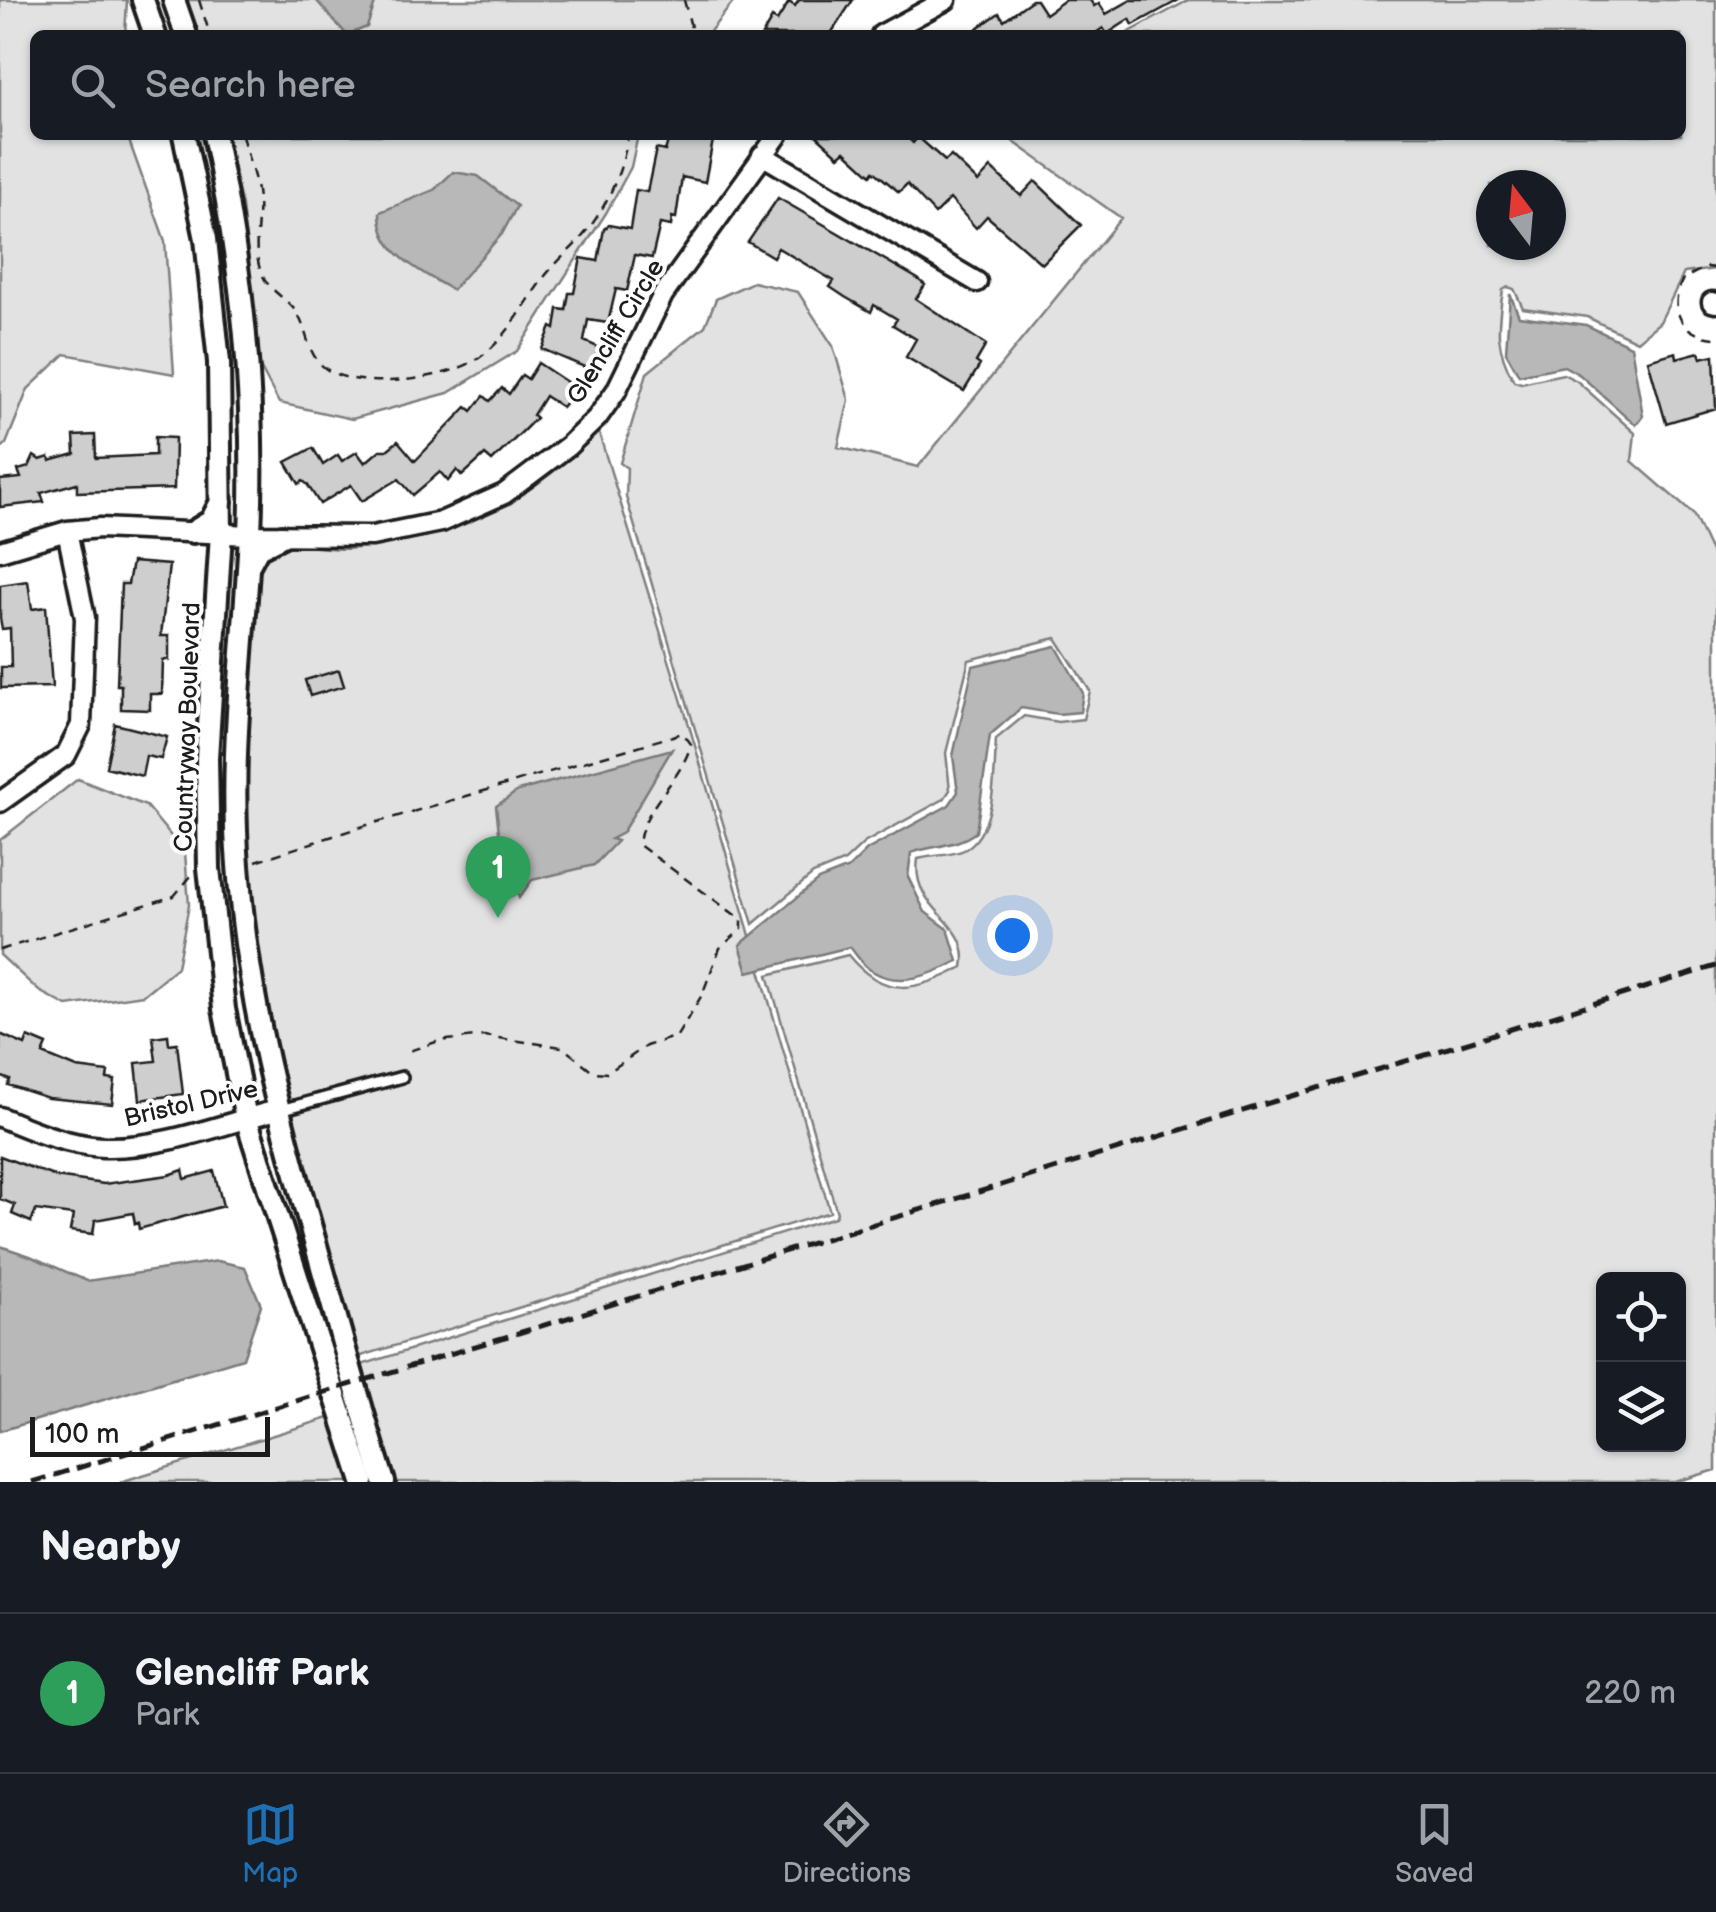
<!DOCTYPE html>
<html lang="en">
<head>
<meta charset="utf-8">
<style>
	body { margin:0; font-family:"Balsamiq Sans",sans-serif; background:#20242c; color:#f1f3f6 }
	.controls { position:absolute; right:30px; bottom:30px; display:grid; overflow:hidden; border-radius:15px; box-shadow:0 2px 8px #0004 }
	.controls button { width:90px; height:90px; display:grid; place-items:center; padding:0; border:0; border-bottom:2px solid #363941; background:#171b24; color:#f1f3f6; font:50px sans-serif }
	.compass { position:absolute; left:1476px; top:170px; width:90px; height:90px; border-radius:50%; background:#171b24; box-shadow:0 2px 8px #0004; rotate:344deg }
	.scale { position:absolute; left:30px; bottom:25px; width:240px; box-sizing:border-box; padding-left:10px; border:5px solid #1c1c1c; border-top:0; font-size:28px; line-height:35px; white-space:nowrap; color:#1c1c1c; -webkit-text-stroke:8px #fff; paint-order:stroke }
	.you { position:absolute; left:1012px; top:935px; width:35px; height:35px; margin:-25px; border:8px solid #fff; border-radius:50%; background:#1a73e8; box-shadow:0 0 0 15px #1a73e833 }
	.badge { display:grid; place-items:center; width:65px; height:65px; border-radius:50%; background:#1f6fb2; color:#fff; font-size:32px; font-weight:700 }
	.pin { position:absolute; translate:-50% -82px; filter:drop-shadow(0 2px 5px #0008) }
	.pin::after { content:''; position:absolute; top:52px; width:35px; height:30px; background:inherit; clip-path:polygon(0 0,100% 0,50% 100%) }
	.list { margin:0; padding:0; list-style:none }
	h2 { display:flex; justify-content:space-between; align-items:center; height:130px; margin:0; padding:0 40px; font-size:42px }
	h2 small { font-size:32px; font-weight:400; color:#9ea1a6 }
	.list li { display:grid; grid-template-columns:65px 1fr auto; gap:30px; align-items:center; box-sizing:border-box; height:160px; padding:0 40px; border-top:2px solid #363941 }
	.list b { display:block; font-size:38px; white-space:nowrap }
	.list p { margin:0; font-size:32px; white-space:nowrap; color:#9ea1a6 }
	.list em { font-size:32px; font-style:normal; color:#9ea1a6 }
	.icon { flex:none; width:55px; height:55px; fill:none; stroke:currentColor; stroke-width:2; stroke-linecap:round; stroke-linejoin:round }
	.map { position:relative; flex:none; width:1716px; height:1482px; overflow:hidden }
	.search { position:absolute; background:#171b24; box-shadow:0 2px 8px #0004; left:30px; right:30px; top:30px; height:110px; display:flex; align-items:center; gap:25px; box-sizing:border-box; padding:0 35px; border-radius:15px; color:#9ea1a6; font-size:38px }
	.sheet { height:290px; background:#171b24 }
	nav { display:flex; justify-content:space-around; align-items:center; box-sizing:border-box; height:140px; border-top:2px solid #363941; background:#171b24; font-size:28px; color:#9ea1a6 }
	nav a { display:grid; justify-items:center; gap:5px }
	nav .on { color:#1f6fb2 }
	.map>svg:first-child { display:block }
	.green { fill:#e2e2e2; stroke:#7f7f7f; stroke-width:2.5; fill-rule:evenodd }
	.water { fill:#b8b8b8; stroke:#7a7a7a; stroke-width:2.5 }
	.building { fill:#cecece; stroke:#1c1c1c; stroke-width:2.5 }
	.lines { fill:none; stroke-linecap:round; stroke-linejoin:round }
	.service-casing { stroke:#1c1c1c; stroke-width:16 }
	.minor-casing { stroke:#1c1c1c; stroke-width:25 }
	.tertiary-casing { stroke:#1c1c1c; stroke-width:28 }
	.path { stroke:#1c1c1c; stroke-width:2.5; stroke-dasharray:10 8; stroke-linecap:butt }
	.service { stroke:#fff; stroke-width:9 }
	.minor { stroke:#fff; stroke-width:18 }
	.tertiary { stroke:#fff; stroke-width:20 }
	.rail { stroke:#1c1c1c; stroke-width:5; stroke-dasharray:15 8; stroke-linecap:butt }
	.labels { text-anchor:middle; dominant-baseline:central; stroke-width:8; stroke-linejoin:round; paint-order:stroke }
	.street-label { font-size:25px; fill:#1c1c1c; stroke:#fff }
</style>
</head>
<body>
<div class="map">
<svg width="1716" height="1482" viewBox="0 0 1716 1482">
	<rect width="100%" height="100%" fill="#fff"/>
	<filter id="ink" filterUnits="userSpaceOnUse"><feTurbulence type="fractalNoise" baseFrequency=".01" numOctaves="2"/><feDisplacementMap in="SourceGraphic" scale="20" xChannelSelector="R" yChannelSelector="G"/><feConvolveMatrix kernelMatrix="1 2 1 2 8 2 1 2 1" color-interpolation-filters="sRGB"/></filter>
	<g filter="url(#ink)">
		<!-- green -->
		<path class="green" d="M 0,0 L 127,0 L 125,35 L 35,35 L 35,135 L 127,135 L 165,241 L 174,374 L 65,354 L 28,389 L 6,444 L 0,449 Z
			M 184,0 L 735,0 L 707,35 L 196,35 Z
			M 1189,0 L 1716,0 L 1716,269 L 1684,273 L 1660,322 L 1637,341 L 1587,317 L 1523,308 L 1514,289 L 1508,287 L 1503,290 C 1497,328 1495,347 1514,381 L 1521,383 L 1563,374 L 1577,381 L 1635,433 L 1632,461 L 1693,514 L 1716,563 L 1716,1470 L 1675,1482 L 392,1482 L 358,1366 L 835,1217 L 837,1213 L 768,975 L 848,955 C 884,999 917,992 963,967 C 972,919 910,912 918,859 C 932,855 952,856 964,850 C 997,832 994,772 996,739 L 1024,716 L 1058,722 L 1083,719 L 1090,691 L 1056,638 L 969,660 L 946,753 L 950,790 L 944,799 L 864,843 L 845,861 L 813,874 L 753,924 L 626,497 L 627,468 L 620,463 L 647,373 L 705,326 L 716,299 L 753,282 L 798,292 L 833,346 L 849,400 L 838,447 L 918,467 L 1121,218 L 1004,135 L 1681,135 L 1681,35 L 1124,35 ZM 1491,185 L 1551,185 L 1551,245 L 1491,245 ZM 1604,1280 L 1678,1280 L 1678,1444 L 1604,1444 Z
			M 225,135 L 638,135 L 631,167 L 606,213 L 517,351 L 448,393 L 352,419 L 279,403 L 259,365 L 242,206 Z
			M 598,430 L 689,725 L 830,1212 L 355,1358 L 296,1150 L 259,980 L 245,856 L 247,710 L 254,572 C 272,530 320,553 357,548 C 459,534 527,506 598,430 Z
			M 78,779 L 146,806 L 185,853 L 189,905 L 177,967 L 143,995 L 67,1006 L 39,991 L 0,955 L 0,840 Z
			M 332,1413 L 354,1482 L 120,1482 L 329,1418 Z"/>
		<!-- water -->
		<path class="water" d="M 316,0 L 376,0 L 367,27 L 347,35 Z
			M 453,172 L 478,176 L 517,206 L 502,234 L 452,290 C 420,271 379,253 380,212 L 434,190 Z
			M 1510,294 L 1519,316 L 1586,325 L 1631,346 L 1643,416 L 1636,425 L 1580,375 L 1564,366 L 1519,375 L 1506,352 Z
			M 1056,646 L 1083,693 L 1080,712 L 1058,714 L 1021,708 L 990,735 L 976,832 C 956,847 934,845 911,853 L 908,877 L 925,912 L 948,929 L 958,961 C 931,975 900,988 872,971 C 863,966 856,954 850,947 L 748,972 L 740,945 L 818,880 L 849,868 L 867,850 L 949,805 L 958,792 L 953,756 L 973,666 Z
			M 672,749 L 622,833 L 611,839 L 617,841 L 594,865 L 532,880 L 519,898 L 499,832 L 496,806 L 518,791 Z
			M 0,1246 L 30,1256 L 87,1281 L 218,1261 L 245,1267 L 261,1305 L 243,1358 L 0,1431 Z"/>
		<!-- building -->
		<path class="building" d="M 799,0 L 853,0 L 830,35 L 762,35 L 772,18 L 777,21 L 789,2 L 795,6 Z
			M 1032,0 L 1036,0 L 1045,14 L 1065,0 L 1090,0 L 1094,6 L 1099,3 L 1106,14 L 1131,0 L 1179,0 L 1133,25 L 1130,19 L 1107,34 L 1103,28 L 1093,35 L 968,35 L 999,13 L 1004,20 Z
			M 670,135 L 714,135 L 705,182 L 682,177 L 676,218 L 672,217 L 671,226 L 660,224 L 652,258 L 635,255 L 627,291 L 616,289 L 608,323 L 588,320 L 584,341 L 600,348 L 589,369 L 542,349 L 551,327 L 555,329 L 558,309 L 566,310 L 569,293 L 574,293 L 581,258 L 598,261 L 604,229 L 609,225 L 630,229 L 636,190 L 647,192 L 656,149 L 665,151 Z
			M 816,135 L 905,135 L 913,143 L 918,137 L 945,161 L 951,156 L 978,182 L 991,168 L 1021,196 L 1035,181 L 1081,225 L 1042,264 L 987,216 L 976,228 L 950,199 L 935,214 L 907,184 L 899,192 L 874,171 L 871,175 L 845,151 L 839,156 Z
			M 778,198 L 918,279 L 925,285 L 916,299 L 986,345 L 976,362 L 980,365 L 964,391 L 906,357 L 916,339 L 893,325 L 897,319 L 874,305 L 871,312 L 845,297 L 830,287 L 834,281 L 778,248 L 773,257 L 748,242 Z
			M 1676,352 L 1677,358 L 1699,352 L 1701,358 L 1714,355 L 1716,408 L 1666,423 L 1648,360 Z
			M 538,363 L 576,388 L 567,401 L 562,407 L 545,396 L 533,415 L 536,418 L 525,429 L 492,461 L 485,455 L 462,476 L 457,470 L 448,481 L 440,472 L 413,495 L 399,479 L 362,501 L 351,485 L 320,504 L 307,484 L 303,481 L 299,484 L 286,462 L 313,448 L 323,465 L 338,455 L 342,461 L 357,452 L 365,463 L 380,450 L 387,450 L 398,441 L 415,461 L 467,407 L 472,411 L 484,396 L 490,401 L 502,388 L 509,394 L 522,375 L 528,379 Z
			M 95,435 L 96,458 L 155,455 L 155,437 L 175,438 L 174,489 L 77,492 L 77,483 L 41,493 L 44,502 L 0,507 L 0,480 L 21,478 L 18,470 L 29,467 L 34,456 L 40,460 L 49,457 L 50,461 L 75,454 L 74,436 Z
			M 132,562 L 169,565 L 161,636 L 169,636 L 169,660 L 163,660 L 162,694 L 150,694 L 150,710 L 121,709 L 121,685 L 117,685 L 121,584 L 128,584 Z
			M 28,581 L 32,609 L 46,607 L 52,687 L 1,688 L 1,667 L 11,667 L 10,628 L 2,629 L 0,618 L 0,585 Z
			M 339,670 L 344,686 L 310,696 L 305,680 Z
			M 115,724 L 167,737 L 161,759 L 146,756 L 142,776 L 106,767 Z
			M 0,1034 L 25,1045 L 28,1037 L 47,1045 L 43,1054 L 77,1068 L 108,1072 L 107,1079 L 115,1080 L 112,1104 L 48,1098 L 8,1085 L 10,1080 L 0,1076 Z
			M 168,1035 L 169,1044 L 177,1043 L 183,1094 L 140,1100 L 136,1063 L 156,1061 L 153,1037 Z
			M 0,1156 L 56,1177 L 104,1184 L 169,1175 L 183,1170 L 185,1179 L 214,1171 L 223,1206 L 139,1229 L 138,1223 L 135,1224 L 133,1213 L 95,1220 L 93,1234 L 70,1231 L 73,1215 L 36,1210 L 31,1222 L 12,1214 L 15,1205 L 0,1199 Z"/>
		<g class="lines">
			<!-- service casing -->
			<g class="service-casing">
				<path id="service" d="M 280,1110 L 402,1077"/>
			</g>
			<!-- minor casing -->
			<g class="minor-casing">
				<path id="minor" d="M 881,35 L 946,0
					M 762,155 L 977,282
					M 1712,302 L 1716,303
					M 0,551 L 67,531 L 100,528 L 250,535 L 372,536 L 441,522 L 504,494 L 568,446 L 597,418 L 616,391 L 663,295 L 778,135
					M 0,802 L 66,755 L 81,725 L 85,618 L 67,531
					M 0,1117 C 33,1131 67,1145 103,1147 C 161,1149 222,1124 277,1110"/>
			</g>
			<!-- tertiary casing -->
			<g class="tertiary-casing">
				<path id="tertiary" d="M 143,0 L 155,35
					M 174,0 L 186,35
					M 184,135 L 206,239 L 219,362 L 221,533 L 207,758 L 209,868 L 224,1009 L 246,1118 L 363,1482
					M 214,135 C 242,268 256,396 250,533 C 245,644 229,754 238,865 C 247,1001 280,1120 317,1249 C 339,1327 359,1405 384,1482
					M 193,532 L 211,521 L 221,502
					M 250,563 L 258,548 L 282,536"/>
			</g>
			<!-- path -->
			<path class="path" d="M 199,0 L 210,35
				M 684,0 L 693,35
				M 242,135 C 247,157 257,179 258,201 C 260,226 251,253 263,276 C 271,293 289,299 298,315 C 308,332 307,355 325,368 C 356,392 448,380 479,358 C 508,338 524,304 545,276 C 556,262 570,251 582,237 C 606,209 623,171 628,135
				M 1716,268 L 1706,267 L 1683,279 C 1667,310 1682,336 1716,338
				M 256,861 L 364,826 L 683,733 L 691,744 C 681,782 642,806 639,845 L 742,920 L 742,929 L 720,948 L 702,995 L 677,1036 L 646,1046 L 607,1073 L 594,1072 L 562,1047 L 484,1036 L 439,1041 L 406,1052
				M 0,950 L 174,896 L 191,876"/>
			<!-- service -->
			<use href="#service" class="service"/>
			<!-- minor -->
			<use href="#minor" class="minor"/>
			<!-- tertiary -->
			<use href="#tertiary" class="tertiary"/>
			<!-- rail -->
			<path class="rail" d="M 32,1482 L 1716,966"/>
		</g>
	</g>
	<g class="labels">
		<!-- street labels -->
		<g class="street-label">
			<text transform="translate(616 332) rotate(-59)">Glencliff Circle</text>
			<text transform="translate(188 727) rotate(-88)">Countryway Boulevard</text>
			<text transform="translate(191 1104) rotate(-13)">Bristol Drive</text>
		</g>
	</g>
</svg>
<div class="controls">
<button><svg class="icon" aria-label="locate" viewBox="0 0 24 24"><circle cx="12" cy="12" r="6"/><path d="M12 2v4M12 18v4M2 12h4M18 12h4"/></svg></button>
<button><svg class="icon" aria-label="layers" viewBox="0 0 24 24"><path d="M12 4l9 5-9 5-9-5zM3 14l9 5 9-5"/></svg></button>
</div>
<svg class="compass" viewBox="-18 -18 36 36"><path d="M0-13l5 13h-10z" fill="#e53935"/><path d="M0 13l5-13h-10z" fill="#9ea1a6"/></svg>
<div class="scale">100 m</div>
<div class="you"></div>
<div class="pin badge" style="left:498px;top:918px;background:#2e9e5b">1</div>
<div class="search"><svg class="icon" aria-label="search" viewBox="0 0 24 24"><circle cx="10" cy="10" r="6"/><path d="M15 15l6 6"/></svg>Search here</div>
</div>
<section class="sheet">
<h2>Nearby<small></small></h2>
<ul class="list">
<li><span class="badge" style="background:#2e9e5b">1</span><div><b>Glencliff Park</b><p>Park</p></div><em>220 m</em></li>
</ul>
</section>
<nav>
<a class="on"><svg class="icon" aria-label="map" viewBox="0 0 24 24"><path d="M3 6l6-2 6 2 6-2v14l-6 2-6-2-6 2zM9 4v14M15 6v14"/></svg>Map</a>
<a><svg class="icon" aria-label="directions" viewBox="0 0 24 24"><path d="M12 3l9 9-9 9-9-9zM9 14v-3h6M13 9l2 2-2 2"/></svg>Directions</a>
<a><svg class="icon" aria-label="saved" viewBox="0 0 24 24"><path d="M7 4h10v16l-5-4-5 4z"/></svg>Saved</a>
</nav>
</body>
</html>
